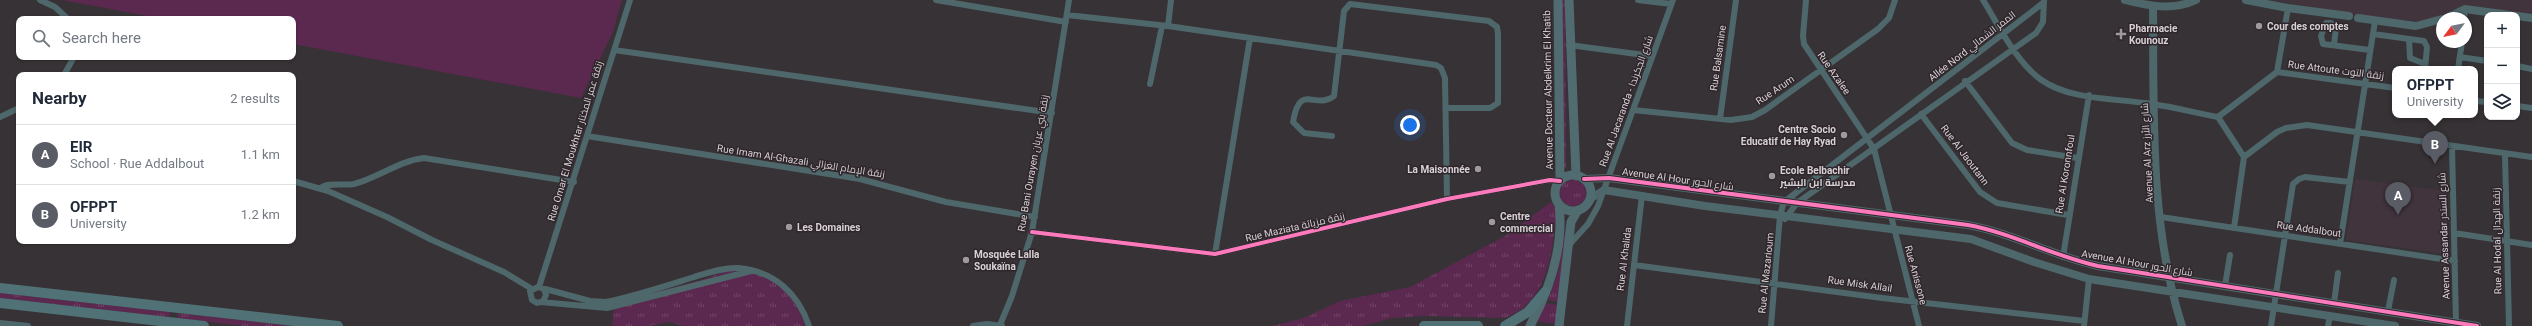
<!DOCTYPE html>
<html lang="en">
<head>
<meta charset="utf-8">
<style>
	body { margin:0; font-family:Roboto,Cairo,sans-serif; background:#f2f2f3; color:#1f2937 }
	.controls { position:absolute; right:12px; top:12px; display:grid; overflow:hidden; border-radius:8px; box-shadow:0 1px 3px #0004 }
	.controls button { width:36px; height:36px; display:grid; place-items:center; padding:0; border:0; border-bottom:1px solid #e0e1e3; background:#fff; color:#1f2937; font:20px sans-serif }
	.compass { position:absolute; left:2436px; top:12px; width:36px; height:36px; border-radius:50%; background:#fff; box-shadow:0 1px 3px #0004; rotate:238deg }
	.you { position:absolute; left:1410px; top:125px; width:14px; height:14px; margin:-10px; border:3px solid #fff; border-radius:50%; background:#1a73e8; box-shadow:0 0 0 6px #1a73e833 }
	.badge { display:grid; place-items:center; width:26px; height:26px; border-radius:50%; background:#595b65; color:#fff; font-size:13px; font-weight:700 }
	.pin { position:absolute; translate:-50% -33px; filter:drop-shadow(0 1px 2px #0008) }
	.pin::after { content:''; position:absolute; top:21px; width:14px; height:12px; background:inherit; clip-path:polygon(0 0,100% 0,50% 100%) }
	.popup { position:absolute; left:2392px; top:66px; width:86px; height:52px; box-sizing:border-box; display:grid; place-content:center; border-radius:8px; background:#fff; filter:drop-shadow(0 1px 3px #0005); font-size:13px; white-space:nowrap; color:#747a83 }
	.popup b { font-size:15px; color:#1f2937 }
	.popup::after { content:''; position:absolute; left:50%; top:100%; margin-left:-8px; border:8px solid transparent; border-top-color:#fff }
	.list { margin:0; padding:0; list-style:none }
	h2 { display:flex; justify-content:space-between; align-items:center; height:52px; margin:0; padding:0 16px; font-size:17px }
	h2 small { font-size:13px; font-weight:400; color:#747a83 }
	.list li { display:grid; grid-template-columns:26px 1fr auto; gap:12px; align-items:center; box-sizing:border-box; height:60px; padding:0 16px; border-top:1px solid #e0e1e3 }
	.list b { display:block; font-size:15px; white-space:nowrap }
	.list p { margin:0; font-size:13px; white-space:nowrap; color:#747a83 }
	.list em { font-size:13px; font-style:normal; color:#747a83 }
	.icon { flex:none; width:22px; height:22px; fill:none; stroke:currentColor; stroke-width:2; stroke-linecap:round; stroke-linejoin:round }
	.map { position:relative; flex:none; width:2532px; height:326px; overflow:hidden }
	.search { position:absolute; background:#fff; box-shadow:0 1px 3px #0004; left:16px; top:16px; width:280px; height:44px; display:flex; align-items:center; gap:10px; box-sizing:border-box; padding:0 14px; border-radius:8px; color:#747a83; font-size:15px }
	.panel { position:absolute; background:#fff; box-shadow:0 1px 3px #0004; left:16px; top:72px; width:280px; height:172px; border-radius:8px }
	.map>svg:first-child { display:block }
	.built { fill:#41343d }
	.grass { fill:url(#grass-tufts) }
	.garden { fill:#5b2850 }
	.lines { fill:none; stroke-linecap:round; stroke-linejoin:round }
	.minor { stroke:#4e676b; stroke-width:6 }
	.tertiary { stroke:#4e676b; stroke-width:8 }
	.secondary { stroke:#506c70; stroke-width:9 }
	.primary { stroke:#507277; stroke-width:10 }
	.cycleway-casing { stroke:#2f262c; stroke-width:6 }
	.cycleway { stroke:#fd7abc; stroke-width:4 }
	.poi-dot { fill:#9f999d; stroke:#2f262c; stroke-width:1.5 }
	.labels { text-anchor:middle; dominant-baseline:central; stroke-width:3; stroke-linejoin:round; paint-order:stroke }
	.poi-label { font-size:10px; font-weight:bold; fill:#d7d1d5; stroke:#2f262c; text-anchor:start }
	.street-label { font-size:10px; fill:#d7d1d5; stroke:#2f262c }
</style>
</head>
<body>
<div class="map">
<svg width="2532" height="326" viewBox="0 0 2532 326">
	<defs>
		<pattern id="grass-tufts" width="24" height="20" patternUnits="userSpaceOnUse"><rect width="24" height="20" fill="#5b2850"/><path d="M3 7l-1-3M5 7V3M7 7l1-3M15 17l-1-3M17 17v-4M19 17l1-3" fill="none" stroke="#724668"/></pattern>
	</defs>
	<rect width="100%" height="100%" fill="#373235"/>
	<!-- built -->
	<path class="built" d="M 2271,0 L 2532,0 L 2532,15 L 2466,5 L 2449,14 L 2418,21 L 2376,18 Z
		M 2355,179 L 2447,191 L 2447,254 L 2346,240 Z"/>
	<!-- grass -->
	<path class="grass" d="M 1561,0 L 1565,0 L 1566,168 L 1564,167 Z
		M1560 193a13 13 0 1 1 26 0a13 13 0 1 1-26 0Z
		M 1551,202 L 1555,207 L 1556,213 C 1552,253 1549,301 1505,318 L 1424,316 L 1392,318 L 1363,326 L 1273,326 L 1304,318 L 1340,301 L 1410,287 L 1507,235 Z
		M 1564,215 L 1565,237 L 1558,302 L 1548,300 L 1559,269 Z
		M 736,270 C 774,275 794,289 805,326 L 684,326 L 669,322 L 649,326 L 612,326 L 614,305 C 643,295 672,288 701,280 C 714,276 722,272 736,270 Z
		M 0,293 L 170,312 L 169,317 L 0,298 Z
		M 1544,303 L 1558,305 L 1555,324 L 1537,321 Z
		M 178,313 L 293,326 L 244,326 L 177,318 Z"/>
	<!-- garden -->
	<path class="garden" d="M 62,0 L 622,0 L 613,32 L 581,98 L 293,44 L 293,19 L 164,19 Z"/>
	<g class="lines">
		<!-- minor -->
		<path class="minor" d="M 40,0 L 55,7 L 68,19
			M 936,0 L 1066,22
			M 1638,0 L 1671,4
			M 1806,0 L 1803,36 L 1804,44 L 1874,149 L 1919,326
			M 1983,0 C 1999,26 2015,60 2040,79 C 2070,101 2117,98 2152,104 C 2174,107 2196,113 2218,117
			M 1067,15 L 1168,26 L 1436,65 L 1441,68 L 1445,78 L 1447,199
			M 2464,18 L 2465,9
			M 1168,26 L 1171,0
			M 2373,34 L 2424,41 L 2427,47 L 2425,69
			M 2409,39 L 2410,58 L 2425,64
			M 1569,45 L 1652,56
			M 2334,45 L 2336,27 L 2331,23 L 2326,23 L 2321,36 L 2323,44 L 2370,50
			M 614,50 L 1052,113
			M 2460,57 L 2487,61
			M 2517,66 L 2532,69
			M 2458,69 L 2462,42
			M 2277,72 L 2288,8
			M 64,75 L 74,57
			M 1965,81 L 2012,143 L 2027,150 L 2077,158
			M 1150,84 L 1162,26
			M 2475,101 L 2487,102
			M 2517,106 L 2532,108
			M 1633,110 L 1731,120 L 1752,117 L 1765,110 L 1878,29 L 1889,18 L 1895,0
			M 1921,114 L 1980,192 L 1997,203 L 2068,215
			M 0,117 L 19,108
			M 2218,117 L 2277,72 L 2395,88
			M 2218,117 L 2244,157
			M 1720,119 L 1736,0
			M 587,136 L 860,179 L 946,202 L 1035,217
			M 1332,136 L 1304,133 L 1293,122 C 1300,81 1315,111 1334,96 L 1344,11 L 1350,4 L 1489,21 L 1497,27 L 1498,34 L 1498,103 L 1490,108 L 1446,108
			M 2452,146 L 2456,323
			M 2505,155 L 2509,326
			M 293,181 L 328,191 L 387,217 L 432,240 L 504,272 L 532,289
			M 321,188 C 327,182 345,186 354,184 C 378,178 398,161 424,158 L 574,182
			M 2161,217 L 2455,261
			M 1785,219 L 1797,203 L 2036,33 L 2043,22 L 2044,1
			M 2234,228 L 2244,157 L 2277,132 L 2286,128 L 2307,125 L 2532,157
			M 1032,232 L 1215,254 L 1447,199 L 1550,180 L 1560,181
			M 2454,233 L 2532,245
			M 2340,244 L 2375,21
			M 1569,245 L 1588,224 L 1598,206 L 1673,0
			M 1215,254 L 1250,38
			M 2063,257 L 2089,95
			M 1634,265 L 1882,298 L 2084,321
			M 2225,286 L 2230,255
			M 539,287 L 630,0
			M 544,289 L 546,295 L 543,301 L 537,303 L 532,300 L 530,291 L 538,287 L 590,301 L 606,302 C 635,296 665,286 694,277 C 708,273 724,267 738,268 C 774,271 798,293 809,326
			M 540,302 L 607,308 L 751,271
			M 2334,303 L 2338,273
			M 2388,311 L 2394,280
			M 0,323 L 28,326
			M 1000,325 L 1012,296 L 1032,232 L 1069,0
			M 973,326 L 987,324 L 1002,326
			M 1627,326 L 1642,195
			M 1771,326 L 1780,215 L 1784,202 L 2043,3
			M 2084,326 L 2089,279
			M 2271,326 L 2293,184 L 2299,179 L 2305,177 L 2350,182
			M 2328,326 L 2330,316"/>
		<!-- tertiary -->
		<path class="tertiary" d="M 2125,0 C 2148,6 2173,11 2196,0
			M 2246,0 L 2288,8 L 2349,16
			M 2153,6 C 2154,112 2149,224 2182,326
			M 2517,16 L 2532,18
			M 2358,18 L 2416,26 L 2442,19
			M 2446,18 L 2465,9 L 2510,15
			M 1584,179 L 1609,178 L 1968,225 C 2012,233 2053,256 2098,266 L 2477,326
			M 1590,199 L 1604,190 L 1705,206 L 1971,239 L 2034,262 L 2089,279 L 2395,326"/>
		<!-- secondary -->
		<path class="secondary" d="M 1558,0 L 1560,181
			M 1569,0 L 1576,176
			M1555 193a18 18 0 1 1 36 0a18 18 0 1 1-36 0Z
			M 1530,326 C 1550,289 1564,247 1559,204
			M 1559,326 L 1571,222 L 1578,210"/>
		<!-- primary -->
		<path class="primary" d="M 0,288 L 338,326
			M 0,303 L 204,326
			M 1424,326 L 1478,326
			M 1505,326 L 1528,312 L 1545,292"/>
		<!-- cycleway casing -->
		<g class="cycleway-casing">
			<path id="cycleway" d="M 1584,179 L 1609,178 L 1968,225 C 2012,233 2053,256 2098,266 L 2477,326
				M 1032,232 L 1215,254 L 1447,199 L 1550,180 L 1560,181"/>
		</g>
		<!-- cycleway -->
		<use href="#cycleway" class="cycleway"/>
	</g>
	<!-- markers -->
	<g class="poi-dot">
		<circle cx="2259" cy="26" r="4"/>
		<path d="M2119 28h4v4h4v4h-4v4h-4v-4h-4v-4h4z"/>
		<circle cx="1844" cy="135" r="4"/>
		<circle cx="1478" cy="169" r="4"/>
		<circle cx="1772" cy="176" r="4"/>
		<circle cx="1492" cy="222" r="4"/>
		<circle cx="789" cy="227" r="4"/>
		<circle cx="966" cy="260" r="4"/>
	</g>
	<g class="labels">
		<!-- poi labels -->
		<g class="poi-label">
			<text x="2267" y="26">Cour des comptes</text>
			<text x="2129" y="28">Pharmacie<tspan x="2129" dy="12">Kounouz</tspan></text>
			<text x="1836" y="129" text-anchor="end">Centre Socio<tspan x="1836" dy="12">Educatif de Hay Ryad</tspan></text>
			<text x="1470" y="169" text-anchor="end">La Maisonnée</text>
			<text x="1780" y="170">Ecole Belbachir<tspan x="1780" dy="12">مدرسة ابن البشير</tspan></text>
			<text x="1500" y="216">Centre<tspan x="1500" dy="12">commercial</tspan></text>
			<text x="797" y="227">Les Domaines</text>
			<text x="974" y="254">Mosquée Lalla<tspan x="974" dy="12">Soukaïna</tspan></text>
		</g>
		<!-- street labels -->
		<g class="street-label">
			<text transform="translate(1972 46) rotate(-38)">Allée Nord الممر الشمالي</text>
			<text transform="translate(1718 58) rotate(-82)">Rue Balsamine</text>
			<text transform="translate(2336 70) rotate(7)">Rue Attoute زنقة التوت</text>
			<text transform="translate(1834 73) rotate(55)">Rue Azalee</text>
			<text transform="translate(1548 90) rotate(-91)">Avenue Docteur Abdelkrim El Khatib</text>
			<text transform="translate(1775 90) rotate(-34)">Rue Arum</text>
			<text transform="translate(1626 101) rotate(-70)">Rue Al Jacaranda - شارع الجكرندا</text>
			<text transform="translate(575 141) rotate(-73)">Rue Omar El Moukhtar زنقة عمر المختار</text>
			<text transform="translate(2147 153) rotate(-93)">Avenue Al Arz شارع الأرز</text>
			<text transform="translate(1965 155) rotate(53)">Rue Al Jaoutann</text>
			<text transform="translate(801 161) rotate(9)">Rue Imam Al-Ghazali زنقة الإمام الغزالي</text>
			<text transform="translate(1033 163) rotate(-80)">Rue Bani Ourayen زنقة بني عريان</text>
			<text transform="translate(2065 174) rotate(-81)">Rue Al Koronnfoul</text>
			<text transform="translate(1678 179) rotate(8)">Avenue Al Hour شارع الحور</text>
			<text transform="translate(1295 227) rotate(-13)">Rue Maziata زنقة مزياتة</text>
			<text transform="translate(2309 229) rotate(8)">Rue Addalbout</text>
			<text transform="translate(2444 236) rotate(-92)">Avenue Assandar شارع السندر</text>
			<text transform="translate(2497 241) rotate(-91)">Rue Al Hodal زنقة الهدال</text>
			<text transform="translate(1624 259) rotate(-83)">Rue Al Khalida</text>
			<text transform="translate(2137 263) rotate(10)">Avenue Al Hour شارع الحور</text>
			<text transform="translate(1766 273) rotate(-84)">Rue Al Mazarioum</text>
			<text transform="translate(1916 275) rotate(75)">Rue Anissone</text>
			<text transform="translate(1860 284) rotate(8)">Rue Misk Allail</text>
		</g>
	</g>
</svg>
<div class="controls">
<button>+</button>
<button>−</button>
<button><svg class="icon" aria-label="layers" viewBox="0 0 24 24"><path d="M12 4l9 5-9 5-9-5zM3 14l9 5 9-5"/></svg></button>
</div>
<svg class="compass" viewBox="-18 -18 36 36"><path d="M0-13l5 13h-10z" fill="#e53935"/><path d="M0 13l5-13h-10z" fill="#747a83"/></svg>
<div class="you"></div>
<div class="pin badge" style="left:2398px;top:215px">A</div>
<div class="pin badge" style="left:2435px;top:164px">B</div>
<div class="popup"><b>OFPPT</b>University</div>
<div class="search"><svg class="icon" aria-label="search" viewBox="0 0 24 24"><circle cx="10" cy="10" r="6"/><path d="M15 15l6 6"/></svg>Search here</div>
<section class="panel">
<h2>Nearby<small>2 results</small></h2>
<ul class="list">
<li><span class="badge">A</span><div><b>EIR</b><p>School · Rue Addalbout</p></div><em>1.1 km</em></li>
<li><span class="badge">B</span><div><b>OFPPT</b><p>University</p></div><em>1.2 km</em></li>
</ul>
</section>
</div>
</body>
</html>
